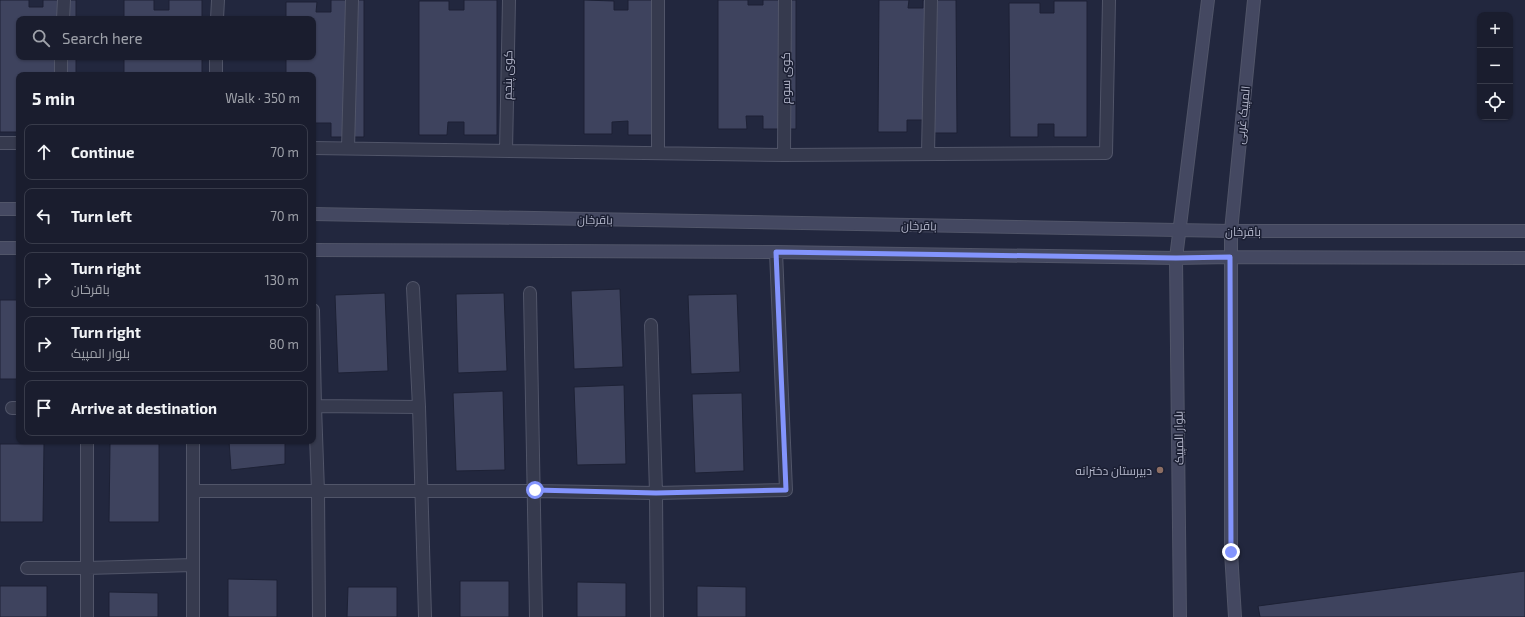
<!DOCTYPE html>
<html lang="en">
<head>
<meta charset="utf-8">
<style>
	body { margin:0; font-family:"Exo 2",Cairo,sans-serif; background:#232636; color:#f1f3f6 }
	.controls { position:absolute; right:12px; top:12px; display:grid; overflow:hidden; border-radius:8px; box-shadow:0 1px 3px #0004 }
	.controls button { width:36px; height:36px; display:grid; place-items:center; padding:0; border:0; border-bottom:1px solid #383b4a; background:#1a1d2e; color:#f1f3f6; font:20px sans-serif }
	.stop { position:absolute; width:12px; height:12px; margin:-9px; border:3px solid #8394fd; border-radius:50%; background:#fff }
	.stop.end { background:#8394fd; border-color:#fff; box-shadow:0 1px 4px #0008 }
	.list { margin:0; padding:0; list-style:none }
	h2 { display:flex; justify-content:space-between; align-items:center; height:52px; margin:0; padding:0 16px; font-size:17px }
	h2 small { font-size:13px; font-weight:400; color:#9fa2aa }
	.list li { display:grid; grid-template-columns:26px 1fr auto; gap:12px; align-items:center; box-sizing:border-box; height:56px; margin:0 8px 8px; padding:0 8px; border:1px solid #383b4a; border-radius:8px }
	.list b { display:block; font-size:15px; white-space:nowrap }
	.list p { margin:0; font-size:13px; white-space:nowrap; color:#9fa2aa }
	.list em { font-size:13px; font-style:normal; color:#9fa2aa }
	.icon { flex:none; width:22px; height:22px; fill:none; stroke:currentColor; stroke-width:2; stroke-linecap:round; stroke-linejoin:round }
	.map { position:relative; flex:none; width:1525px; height:617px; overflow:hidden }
	.search { position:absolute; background:#1a1d2e; box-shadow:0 1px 3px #0004; left:16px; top:16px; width:300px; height:44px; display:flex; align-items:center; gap:10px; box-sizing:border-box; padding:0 14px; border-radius:8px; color:#9fa2aa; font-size:15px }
	.panel { position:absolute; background:#1a1d2e; box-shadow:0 1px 3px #0004; left:16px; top:72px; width:300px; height:372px; border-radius:8px }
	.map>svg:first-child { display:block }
	.building { fill:#3e435e; stroke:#1d2135 }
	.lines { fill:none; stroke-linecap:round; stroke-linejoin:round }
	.street-casing { stroke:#515569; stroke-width:14 }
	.secondary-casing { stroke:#515569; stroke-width:14 }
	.street { stroke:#363a4e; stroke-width:12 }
	.secondary { stroke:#444861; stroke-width:12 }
	.route { stroke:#8394fd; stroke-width:5 }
	.education-dot { fill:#8d6e63; stroke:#1b1f33; stroke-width:1.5 }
	.labels { text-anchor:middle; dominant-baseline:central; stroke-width:3; stroke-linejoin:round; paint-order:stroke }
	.street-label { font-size:12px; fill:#b2b5c9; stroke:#1b1f33 }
	.poi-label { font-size:12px; fill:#b2b5c9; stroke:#1b1f33; text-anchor:end }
</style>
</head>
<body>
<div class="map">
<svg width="1525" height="617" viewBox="0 0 1525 617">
	<rect width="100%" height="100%" fill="#22273e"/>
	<!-- building -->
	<path class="building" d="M 0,0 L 29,0 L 29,7 L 43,7 L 43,0 L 76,0 L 76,19 L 19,19 L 19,57 L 76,57 L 76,75 L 19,75 L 19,132 L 0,132 Z
		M 124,0 L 154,0 L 154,10 L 169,10 L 169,0 L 202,0 L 202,19 L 124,19 Z
		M 331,0 L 364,0 L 364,137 L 331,137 L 331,123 L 315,123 L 314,136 L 313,136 L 313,75 L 286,75 L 286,57 L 313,57 L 313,19 L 286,19 L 286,2 L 317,2 L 316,12 L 331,12 Z
		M 464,0 L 497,0 L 497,135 L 464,135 L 464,122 L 448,122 L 447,135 L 419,135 L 419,1 L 449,1 L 449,10 L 464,10 Z
		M 584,0 L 614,1 L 614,10 L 628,10 L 628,0 L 661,0 L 662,135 L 628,135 L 628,121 L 612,122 L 612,134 L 584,134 Z
		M 718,0 L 748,0 L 748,5 L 763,5 L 763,0 L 796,0 L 796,129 L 763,129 L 763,116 L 746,116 L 747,129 L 718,129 Z
		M 879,0 L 909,0 L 908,8 L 923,8 L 923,0 L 956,0 L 957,133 L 923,133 L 923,120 L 907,120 L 907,132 L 878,132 Z
		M 1054,1 L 1087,1 L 1087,137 L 1054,137 L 1054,124 L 1038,124 L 1038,137 L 1010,137 L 1009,3 L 1040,3 L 1040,13 L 1054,13 Z
		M 124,57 L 202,57 L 202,75 L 124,75 Z
		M 620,289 L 623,367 L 574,369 L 571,291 Z
		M 385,293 L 388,371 L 338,373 L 335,295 Z
		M 504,293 L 507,371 L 458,373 L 456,294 Z
		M 737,294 L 740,372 L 691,374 L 688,295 Z
		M 0,300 L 19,300 L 19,379 L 0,379 Z
		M 624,385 L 626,464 L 577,465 L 574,387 Z
		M 503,391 L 505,470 L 456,471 L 453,393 Z
		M 742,393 L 744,471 L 695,473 L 692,394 Z
		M 229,441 L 285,441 L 285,464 L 231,470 Z
		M 0,444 L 44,444 L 43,522 L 0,522 Z
		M 110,444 L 159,444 L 159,522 L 109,522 Z
		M 1525,571 L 1525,617 L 1260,617 L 1258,606 Z
		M 228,579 L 277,580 L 277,617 L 228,617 Z
		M 460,581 L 509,581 L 509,617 L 460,617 Z
		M 577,582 L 626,583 L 626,617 L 577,617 Z
		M 0,586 L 47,586 L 47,617 L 0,617 Z
		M 697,586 L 746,587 L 746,617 L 697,617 Z
		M 348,587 L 397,587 L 397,617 L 347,617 Z
		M 109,592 L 158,593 L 158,617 L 109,617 Z"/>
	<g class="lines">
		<!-- street casing -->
		<g class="street-casing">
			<path id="street" d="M 63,19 L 64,0
				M 217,19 L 218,0
				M 61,75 L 61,57
				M 216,75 L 216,57
				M 0,143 L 19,143
				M 313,148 L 784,155 L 1106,153 L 1109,0
				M 348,148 L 352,0
				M 506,151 L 509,0
				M 658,153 L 658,0
				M 928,154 L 931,0
				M 784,155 L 785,0
				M 413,288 L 419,407 L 425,617
				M 530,293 L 536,617
				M 313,310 L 315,406
				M 651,325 L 656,493 L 657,617
				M 12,408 L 19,408
				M 87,441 L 87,617
				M 193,441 L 193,617
				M 193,491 L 535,491 L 656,493 L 786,490 L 776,252
				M 27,568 L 87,568 L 193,565
				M 319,617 L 318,492 L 315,406 L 419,407"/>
		</g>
		<!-- secondary casing -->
		<g class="secondary-casing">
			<path id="secondary" d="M 0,209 L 19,209
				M 313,214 L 1231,231 L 1525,231
				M 0,248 L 19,248
				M 313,250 L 776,252 L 1176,258 L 1231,257 L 1525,258
				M 1180,617 L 1176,258 L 1208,0
				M 1235,617 L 1231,552 L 1231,231 L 1254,0"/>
		</g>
		<!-- street -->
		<use href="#street" class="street"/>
		<!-- secondary -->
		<use href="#secondary" class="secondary"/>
	</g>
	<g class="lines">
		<!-- route -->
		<path class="route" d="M 535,490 L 656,493 L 786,490 L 776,252 L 1176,258 L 1230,257 L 1231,552"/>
	</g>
	<!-- markers -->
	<circle class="education-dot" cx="1160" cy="470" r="4"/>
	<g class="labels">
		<!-- street labels -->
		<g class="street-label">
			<text transform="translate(507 75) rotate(-89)">کوی پنجم</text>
			<text transform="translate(785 78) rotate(-90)">کوی سوم</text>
			<text transform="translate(1242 115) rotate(-84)">المپیک غربی</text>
			<text transform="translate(595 219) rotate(1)">باقرخان</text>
			<text transform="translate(919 225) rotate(1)">باقرخان</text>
			<text x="1243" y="231">باقرخان</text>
			<text transform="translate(1178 438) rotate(-91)">بلوار المپیک</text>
		</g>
		<!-- poi labels -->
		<g class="poi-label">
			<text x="1152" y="470">دبیرستان دخترانه</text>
		</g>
	</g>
</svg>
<div class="controls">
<button>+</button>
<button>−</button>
<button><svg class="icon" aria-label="locate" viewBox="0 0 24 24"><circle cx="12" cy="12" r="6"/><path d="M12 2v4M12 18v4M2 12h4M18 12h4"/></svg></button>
</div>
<div class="stop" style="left:535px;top:490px"></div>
<div class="stop end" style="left:1231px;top:552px"></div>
<div class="search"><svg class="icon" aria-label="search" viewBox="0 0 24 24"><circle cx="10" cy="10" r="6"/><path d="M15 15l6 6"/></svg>Search here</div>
<section class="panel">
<h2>5 min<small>Walk · 350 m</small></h2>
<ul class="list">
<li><svg class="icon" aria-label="ahead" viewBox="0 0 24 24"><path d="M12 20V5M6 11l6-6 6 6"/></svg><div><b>Continue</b></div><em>70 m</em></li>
<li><svg class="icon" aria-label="left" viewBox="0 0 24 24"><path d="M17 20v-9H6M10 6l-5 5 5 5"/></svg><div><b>Turn left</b></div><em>70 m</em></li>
<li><svg class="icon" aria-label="right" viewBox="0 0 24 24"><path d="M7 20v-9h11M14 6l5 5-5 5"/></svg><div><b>Turn right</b><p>باقرخان</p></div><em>130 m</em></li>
<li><svg class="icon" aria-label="right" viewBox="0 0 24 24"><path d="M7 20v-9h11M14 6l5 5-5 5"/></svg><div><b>Turn right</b><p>بلوار المپیک</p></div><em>80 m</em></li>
<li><svg class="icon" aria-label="arrive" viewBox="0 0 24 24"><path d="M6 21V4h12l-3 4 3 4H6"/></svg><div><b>Arrive at destination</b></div></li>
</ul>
</section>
</div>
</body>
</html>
